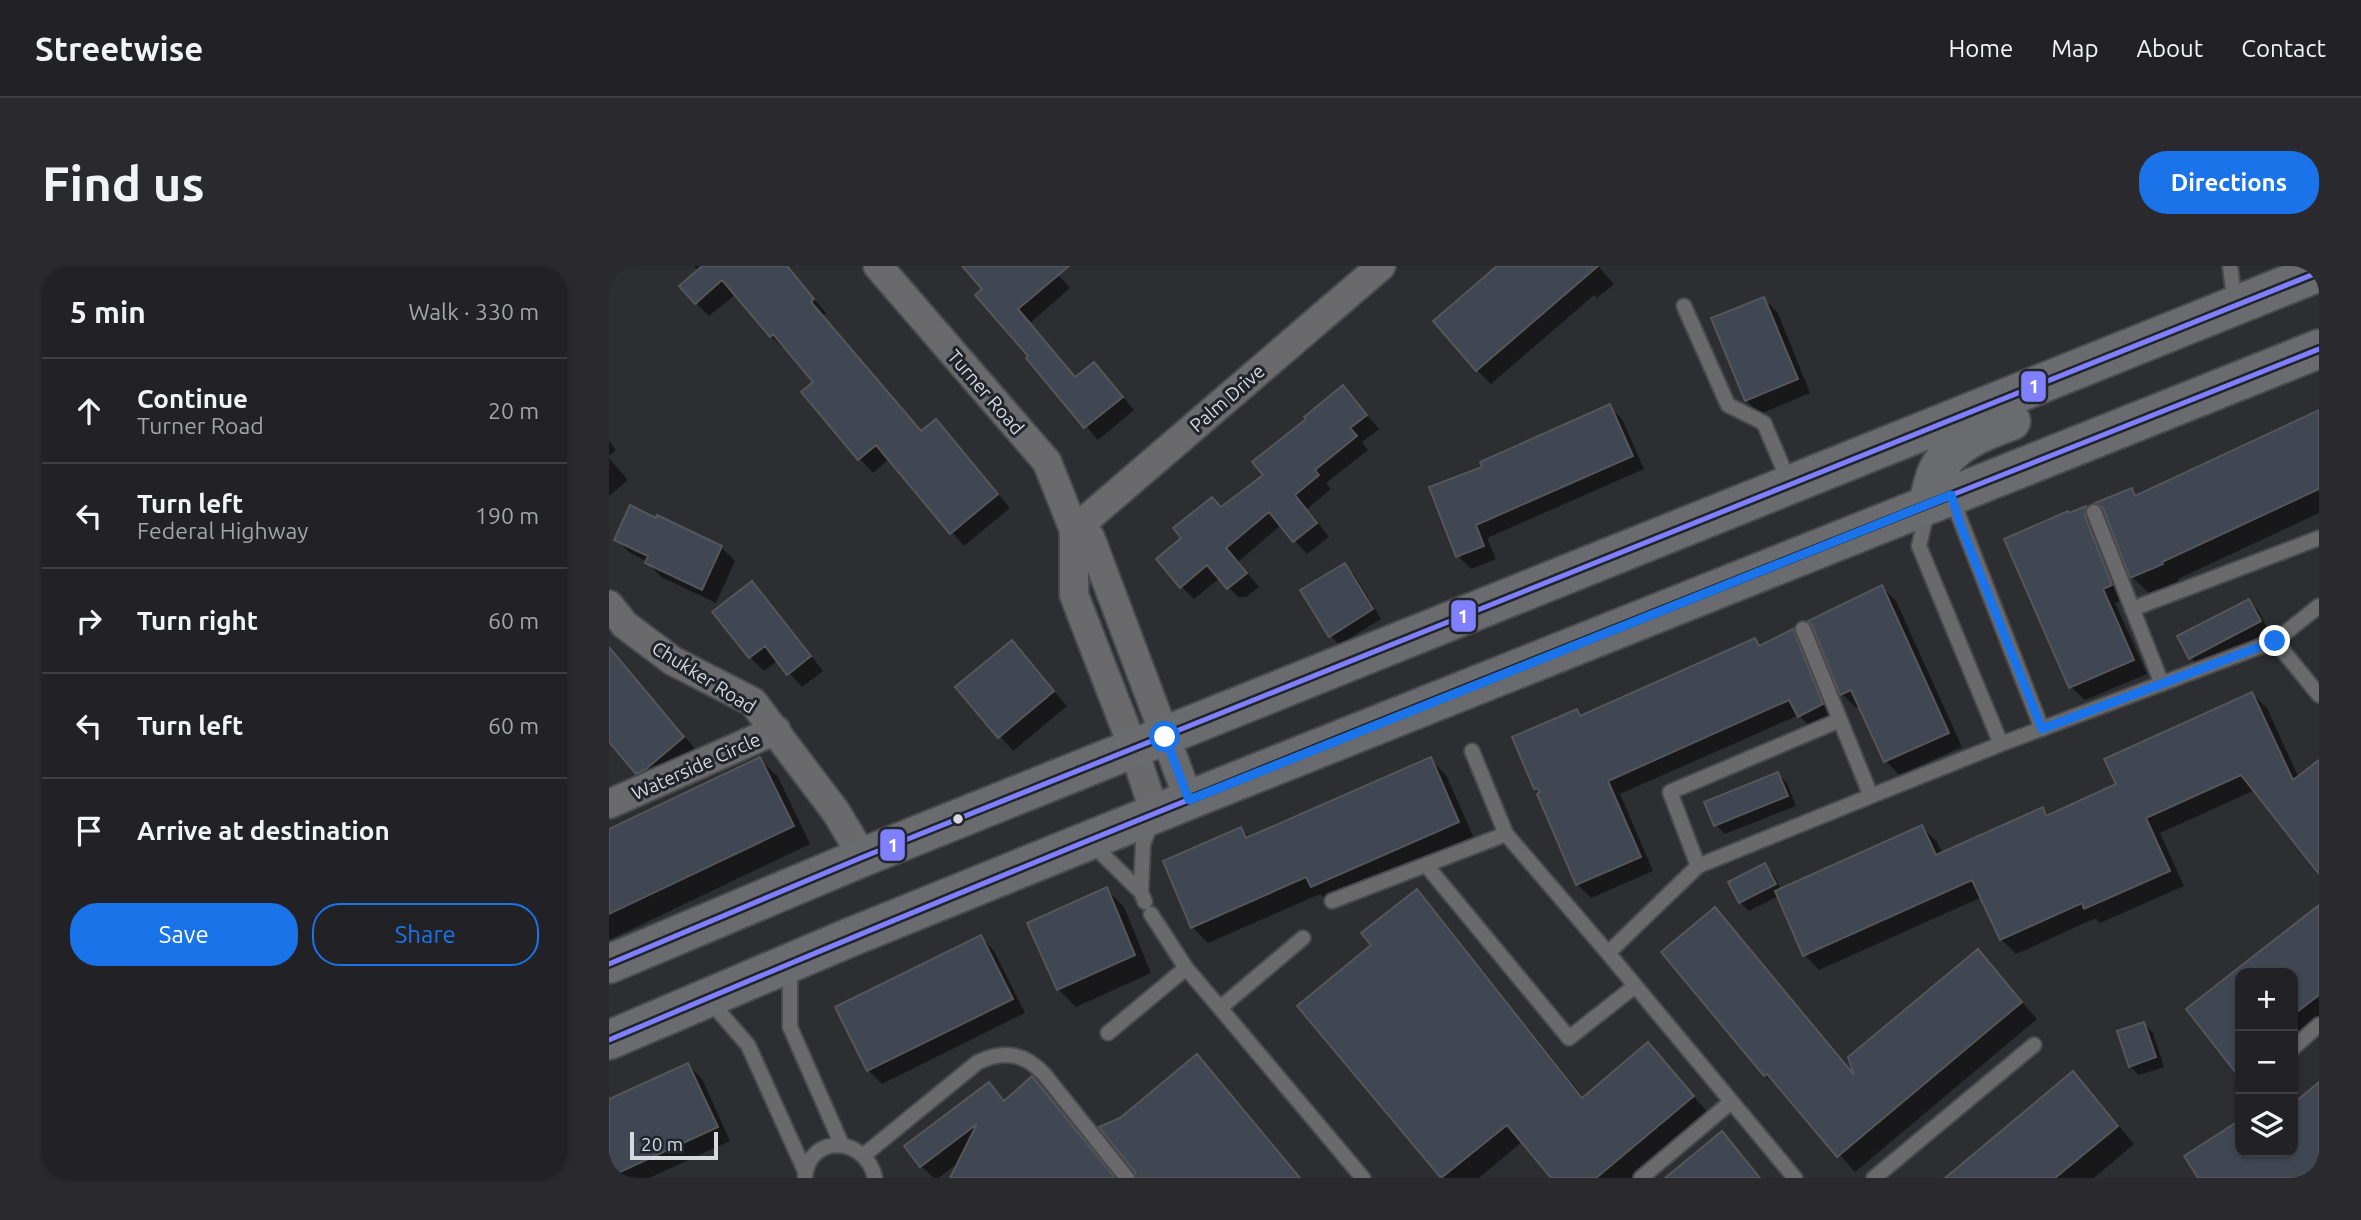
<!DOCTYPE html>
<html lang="en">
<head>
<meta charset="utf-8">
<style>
	body { margin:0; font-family:Ubuntu,sans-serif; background:#2a2a2e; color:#f1f3f6 }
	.controls { position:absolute; right:21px; bottom:21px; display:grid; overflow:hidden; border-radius:14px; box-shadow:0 2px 5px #0004 }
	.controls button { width:63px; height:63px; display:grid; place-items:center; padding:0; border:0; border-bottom:2px solid #3f3f43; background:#222226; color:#f1f3f6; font:35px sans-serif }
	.scale { position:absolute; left:21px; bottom:18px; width:88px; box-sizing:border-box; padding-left:7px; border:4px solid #d6d9de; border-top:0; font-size:19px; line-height:24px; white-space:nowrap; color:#d6d9de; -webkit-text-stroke:5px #20242b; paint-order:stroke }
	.stop { position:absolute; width:21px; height:21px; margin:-16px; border:5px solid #1a73e8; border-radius:50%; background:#fff }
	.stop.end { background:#1a73e8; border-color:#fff; box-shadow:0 2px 7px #0008 }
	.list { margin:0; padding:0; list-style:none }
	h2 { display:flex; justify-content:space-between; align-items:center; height:91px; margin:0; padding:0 28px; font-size:30px }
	h2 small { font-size:23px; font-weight:400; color:#a2a4a7 }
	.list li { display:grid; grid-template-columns:46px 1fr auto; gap:21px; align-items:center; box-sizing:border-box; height:105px; padding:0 28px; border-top:2px solid #3f3f43 }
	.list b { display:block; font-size:26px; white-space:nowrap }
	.list p { margin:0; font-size:23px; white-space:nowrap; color:#a2a4a7 }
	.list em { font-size:23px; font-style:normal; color:#a2a4a7 }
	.actions { display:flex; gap:14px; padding:21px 28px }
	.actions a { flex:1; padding:16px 0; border:2px solid #1a73e8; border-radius:28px; text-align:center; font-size:24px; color:#1a73e8 }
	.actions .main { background:#1a73e8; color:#fff }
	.icon { flex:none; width:38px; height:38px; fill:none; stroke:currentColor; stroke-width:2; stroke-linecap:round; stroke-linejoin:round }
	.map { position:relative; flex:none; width:1710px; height:912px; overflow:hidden; border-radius:28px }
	header { display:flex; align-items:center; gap:42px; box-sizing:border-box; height:98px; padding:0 35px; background:#222226; border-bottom:2px solid #3f3f43 }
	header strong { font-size:33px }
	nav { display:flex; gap:38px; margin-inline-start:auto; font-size:24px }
	.intro { display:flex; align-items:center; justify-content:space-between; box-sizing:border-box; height:168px; padding:0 42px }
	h1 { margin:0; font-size:49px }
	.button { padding:18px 32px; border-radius:28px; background:#1a73e8; color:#fff; font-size:24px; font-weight:700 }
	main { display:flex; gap:42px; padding:0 42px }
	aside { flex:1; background:#222226; border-radius:28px; box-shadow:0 2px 5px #0004 }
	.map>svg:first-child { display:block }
	.shadow { fill:#0007 }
	.building { fill:#414653; stroke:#55565a; stroke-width:2 }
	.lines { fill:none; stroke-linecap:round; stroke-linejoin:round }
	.service-casing { stroke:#494a4d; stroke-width:18 }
	.minor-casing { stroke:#494a4d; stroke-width:32 }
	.primary-casing { stroke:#494a4d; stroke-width:42 }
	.service { stroke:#6a6a6c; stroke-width:14 }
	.minor { stroke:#6a6a6c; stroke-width:28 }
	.primary { stroke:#6a6b6e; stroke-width:38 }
	.bus-1-casing { stroke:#20242b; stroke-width:10 }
	.bus-1 { stroke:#8080ff; stroke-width:5 }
	.route { stroke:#1a73e8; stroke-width:9 }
	.bus-dot { fill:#d6d9de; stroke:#20242b; stroke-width:2.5 }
	.labels { text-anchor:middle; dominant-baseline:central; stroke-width:6; stroke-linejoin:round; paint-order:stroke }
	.street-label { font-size:19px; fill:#d6d9de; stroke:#20242b }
	.line-badge { stroke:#20242b; stroke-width:2.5 }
	.badge-label { font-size:19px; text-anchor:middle; font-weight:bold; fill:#fff }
</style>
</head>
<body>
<header>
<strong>Streetwise</strong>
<nav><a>Home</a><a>Map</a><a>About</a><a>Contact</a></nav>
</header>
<div class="intro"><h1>Find us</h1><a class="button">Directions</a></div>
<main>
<aside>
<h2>5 min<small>Walk · 330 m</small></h2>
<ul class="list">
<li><svg class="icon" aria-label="ahead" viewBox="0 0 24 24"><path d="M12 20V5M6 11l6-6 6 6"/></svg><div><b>Continue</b><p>Turner Road</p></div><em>20 m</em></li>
<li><svg class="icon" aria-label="left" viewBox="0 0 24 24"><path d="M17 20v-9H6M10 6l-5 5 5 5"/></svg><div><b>Turn left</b><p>Federal Highway</p></div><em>190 m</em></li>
<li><svg class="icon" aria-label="right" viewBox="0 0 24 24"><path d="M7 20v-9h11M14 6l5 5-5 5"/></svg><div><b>Turn right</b></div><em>60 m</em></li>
<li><svg class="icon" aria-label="left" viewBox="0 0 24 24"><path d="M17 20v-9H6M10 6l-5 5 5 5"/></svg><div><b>Turn left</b></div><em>60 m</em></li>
<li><svg class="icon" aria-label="arrive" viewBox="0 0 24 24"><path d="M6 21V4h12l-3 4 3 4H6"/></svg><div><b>Arrive at destination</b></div></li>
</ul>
<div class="actions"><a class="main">Save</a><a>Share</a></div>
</aside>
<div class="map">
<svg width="1710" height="912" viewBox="0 0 1710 912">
	<rect width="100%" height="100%" fill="#2d2e32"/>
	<!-- shadow -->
	<path class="shadow" d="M 85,0 L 178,0 L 217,47 L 214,50 L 313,166 L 327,155 L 401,242 L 355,280 L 280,193 L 264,207 L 251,193 L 194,126 L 207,116 L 177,81 L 175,83 L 162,70 L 127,28 L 100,50 L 87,37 L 89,5 Z
		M 356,0 L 445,0 L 443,2 L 461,22 L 421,57 L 467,113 L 497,111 L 525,144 L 489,174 L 419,93 L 422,90 L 375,23 Z
		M 891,0 L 992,0 L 990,1 L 1005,18 L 988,32 L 985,29 L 882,118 L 868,104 Z
		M 1155,33 L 1169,47 L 1201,127 L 1151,148 L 1137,134 Z
		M 734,122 L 770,163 L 753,176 L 759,184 L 717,217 L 722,223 L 698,243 L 720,271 L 698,288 L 672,259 L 629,296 L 650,321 L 637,331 L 629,331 L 611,312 L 585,333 L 572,320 L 613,243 L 657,209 L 699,154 Z
		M 1000,140 L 1013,153 L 1035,203 L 878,272 L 887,293 L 862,303 L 849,290 L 875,202 Z
		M 1710,146 L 1710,247 L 1569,313 L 1570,315 L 1540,327 L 1523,311 L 1522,224 L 1529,230 Z
		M 0,175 L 7,184 L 0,190 Z
		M 0,192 L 19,214 L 0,230 Z
		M 1477,242 L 1490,256 L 1516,333 L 1506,337 L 1538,408 L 1476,434 L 1462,421 L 1461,249 Z
		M 7,273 L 112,281 L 126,295 L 107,337 L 52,311 L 39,296 L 21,287 Z
		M 736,299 L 745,308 L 772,353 L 730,379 L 721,369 Z
		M 143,317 L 156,331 L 214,405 L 193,421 L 169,394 L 155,405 L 141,391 Z
		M 1273,321 L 1287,335 L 1353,481 L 1290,509 L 1277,495 L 1252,439 L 1247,442 L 1233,428 L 1204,358 Z
		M 1640,335 L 1649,344 L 1660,365 L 1591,401 L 1582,392 Z
		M 1184,365 L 1198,378 L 1227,452 L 1204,464 L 1190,449 L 1011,528 L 1044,605 L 982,632 L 968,618 L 932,527 L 927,522 L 968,445 L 973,451 L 1146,374 L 1153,381 Z
		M 403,376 L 458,440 L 404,485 L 348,422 Z
		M 0,379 L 92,490 L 46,525 L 0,473 Z
		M 1643,428 L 1658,442 L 1690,512 L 1710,496 L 1710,605 L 1646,524 L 1551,567 L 1575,620 L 1491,657 L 1487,652 L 1407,688 L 1392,673 L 1373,631 L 1210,704 L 1196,689 L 1170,630 L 1140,645 L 1131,636 L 1156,599 L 1165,609 L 1172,624 L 1313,561 L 1328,576 L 1334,588 L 1433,543 L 1440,550 L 1509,519 Z
		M 151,493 L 169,511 L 201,578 L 0,674 L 0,565 Z
		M 821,493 L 837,509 L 865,572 L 719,636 L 711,628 L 599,677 L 583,661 L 556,596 L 632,563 L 641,572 Z
		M 1169,508 L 1178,517 L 1187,540 L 1116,568 L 1107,559 Z
		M 498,624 L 515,641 L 542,707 L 467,741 L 449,723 Z
		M 807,626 L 824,642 L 975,832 L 1039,778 L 1100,848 L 1023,912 L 945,912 L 914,875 L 870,912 L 834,912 L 690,741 L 764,679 Z
		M 1710,641 L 1710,755 L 1684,776 L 1684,707 L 1631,707 L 1631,807 L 1580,744 Z
		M 1106,643 L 1122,659 L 1247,811 L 1369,685 L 1428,753 L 1246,906 L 1174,824 L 1172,825 L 1156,809 Z
		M 372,671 L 385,685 L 416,747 L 273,818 L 259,804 Z
		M 1535,758 L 1544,767 L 1555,801 L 1530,809 L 1521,800 Z
		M 588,790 L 602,804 L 691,912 L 528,912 L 512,853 Z
		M 79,799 L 93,813 L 121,875 L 40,912 L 0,912 L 0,835 Z
		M 1464,808 L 1481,825 L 1525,878 L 1485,912 L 1339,912 Z
		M 423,813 L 437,827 L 506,912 L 343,912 L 352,895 L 329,912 L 325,912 L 312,900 L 380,818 L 397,836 Z
		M 1710,819 L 1710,912 L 1591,912 L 1578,890 L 1631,856 L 1631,886 L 1684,886 L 1684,840 Z
		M 1113,868 L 1152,912 L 1059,912 Z"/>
	<!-- building -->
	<path class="building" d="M 93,0 L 178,0 L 205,33 L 202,36 L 312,165 L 327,153 L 389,228 L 341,268 L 267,179 L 249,194 L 192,126 L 204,116 L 164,68 L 161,71 L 113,14 L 86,38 L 70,20 Z
		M 353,0 L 460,0 L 409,43 L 466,111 L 485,96 L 514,131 L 475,162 L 417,92 L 419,90 L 366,29 L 373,23 Z
		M 888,0 L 989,0 L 867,105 L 824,55 Z
		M 1155,31 L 1189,113 L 1136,135 L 1102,52 Z
		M 734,119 L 758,149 L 741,162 L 748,170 L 706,204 L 710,209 L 686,229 L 708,257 L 684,276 L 660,246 L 617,282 L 638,307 L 618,323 L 598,299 L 571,322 L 547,293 L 572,272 L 564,262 L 603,231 L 612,241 L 654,209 L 643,196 L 697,153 L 695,151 Z
		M 1001,138 L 1024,190 L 867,259 L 875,280 L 847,291 L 820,221 L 873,201 L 871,196 Z
		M 1710,144 L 1710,223 L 1553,296 L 1554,298 L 1521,312 L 1494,242 L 1486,237 L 1523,222 L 1526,230 Z
		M 21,239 L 47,252 L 48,249 L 113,280 L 93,324 L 36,297 L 39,290 L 5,274 Z
		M 1477,240 L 1476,250 L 1503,319 L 1494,323 L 1525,394 L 1460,422 L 1395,273 L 1459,245 L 1460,247 Z
		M 736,297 L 764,343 L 720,371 L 691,324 Z
		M 143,315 L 202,390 L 178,409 L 156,380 L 140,392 L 103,346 Z
		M 1273,319 L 1340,467 L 1275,496 L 1242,424 L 1231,429 L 1203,359 L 1199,355 Z
		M 1640,333 L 1652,355 L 1580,393 L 1568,370 Z
		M 1184,363 L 1214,438 L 1189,451 L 1180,434 L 999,515 L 1032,591 L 967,619 L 928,528 L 931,526 L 928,522 L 925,523 L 903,471 L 968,443 L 971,450 L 1146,372 L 1150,380 Z
		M 403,374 L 445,425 L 389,472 L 346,421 Z
		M 0,381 L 75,471 L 37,503 L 27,508 L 0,476 Z
		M 1643,426 L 1684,514 L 1710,494 L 1710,608 L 1632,509 L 1537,552 L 1561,605 L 1475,643 L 1473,637 L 1391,674 L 1363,614 L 1194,690 L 1166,625 L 1313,559 L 1327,589 L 1434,541 L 1437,550 L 1507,518 L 1495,493 Z
		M 151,491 L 185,560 L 0,648 L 0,563 Z
		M 822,491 L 850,556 L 702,621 L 697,611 L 582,662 L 554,595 L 632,561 L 637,572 Z
		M 1169,506 L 1179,530 L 1105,560 L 1095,536 Z
		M 1156,597 L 1167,618 L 1130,637 L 1119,616 Z
		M 498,621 L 526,689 L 448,724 L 418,657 Z
		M 808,623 L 973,832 L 1039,776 L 1085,830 L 987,912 L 942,912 L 898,859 L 832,912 L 688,740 L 762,679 L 752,667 Z
		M 1710,639 L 1710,729 L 1684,749 L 1684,707 L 1631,707 L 1631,812 L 1577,743 Z
		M 1106,641 L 1245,809 L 1239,791 L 1369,683 L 1413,736 L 1228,891 L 1158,808 L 1155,810 L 1052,686 Z
		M 372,669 L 404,733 L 258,805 L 226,741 Z
		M 1535,756 L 1547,791 L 1520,801 L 1508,765 Z
		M 588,788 L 691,912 L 527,912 L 526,906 L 490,861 L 511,852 Z
		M 79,797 L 109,861 L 0,911 L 0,833 Z
		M 1464,805 L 1509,860 L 1446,912 L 1336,912 Z
		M 423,810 L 506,912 L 341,912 L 368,858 L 311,901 L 295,880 L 380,816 L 395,835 Z
		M 1710,816 L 1710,912 L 1589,912 L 1575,890 L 1631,854 L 1631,886 L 1684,886 L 1684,838 Z
		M 1113,865 L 1151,912 L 1056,912 Z"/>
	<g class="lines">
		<!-- service casing -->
		<g class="service-casing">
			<path id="service" d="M 1621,0 L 1626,38
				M 1075,40 L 1119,139 L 1155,157 L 1180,216
				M 1343,233 L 1433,463
				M 1318,245 L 1310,280 L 1392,478
				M 1485,246 L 1553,418
				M 1523,343 L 1710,272
				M 1194,363 L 1262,530 L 1392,478 L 1666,375 L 1710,429
				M 1666,375 L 1710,340
				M 1231,454 L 1061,526 L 1089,600 L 1262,530
				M 863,485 L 897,568 L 999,687 L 1089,600
				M 483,578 L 532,626 L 536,636
				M 817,599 L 960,772 L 1026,720
				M 532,626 L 534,578 L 543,555
				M 723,635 L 897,568
				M 542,648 L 577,702 L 611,742 L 694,672
				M 999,687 L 1186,912
				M 181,698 L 181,761 L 233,879
				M 99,733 L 139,779 L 196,905
				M 611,742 L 754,912
				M 499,767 L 577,702
				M 1684,782 L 1710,759
				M 255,889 L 369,796 C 395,784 415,787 435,808 L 518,912
				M 196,911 C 200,867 257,870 266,912
				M 1032,912 L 1122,836
				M 1265,912 L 1425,779"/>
		</g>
		<!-- minor casing -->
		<g class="minor-casing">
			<path id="minor" d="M 269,0 L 438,196 L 465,264 L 465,329 L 525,484 L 546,548
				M 465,264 L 772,0
				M 465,264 L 481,271 L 580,534
				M 0,339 L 16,359 L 64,395 L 144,436 L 227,546 L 254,591
				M 0,538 L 167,464"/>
		</g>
		<!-- primary casing -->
		<g class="primary-casing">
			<path id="primary" d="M 1319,239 C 1322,227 1324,212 1330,202 C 1344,176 1375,165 1402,155
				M 0,698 L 254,591 L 1710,6
				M 0,774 L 237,673 L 580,534 L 1710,83"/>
		</g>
		<!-- service -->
		<use href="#service" class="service"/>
		<!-- minor -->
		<use href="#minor" class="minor"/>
		<!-- primary -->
		<use href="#primary" class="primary"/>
		<!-- bus-1 casing -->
		<g class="bus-1-casing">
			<path id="bus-1" d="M 0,698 L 254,591 L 1710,6
				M 0,774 C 566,533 1139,311 1710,83"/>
		</g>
		<!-- bus-1 -->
		<use href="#bus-1" class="bus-1"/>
	</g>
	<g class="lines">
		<!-- route -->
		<path class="route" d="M 556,471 L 580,534 L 1342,229 L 1353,263 L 1433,463 L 1666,375"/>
	</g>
	<!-- markers -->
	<circle class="bus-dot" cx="349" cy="553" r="6"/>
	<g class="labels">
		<!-- street labels -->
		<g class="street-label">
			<text transform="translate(377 126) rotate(49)">Turner Road</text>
			<text transform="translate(618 132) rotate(-41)">Palm Drive</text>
			<text transform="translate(95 411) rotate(32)">Chukker Road</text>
			<text transform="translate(87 500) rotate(-24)">Waterside Circle</text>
		</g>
	</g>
	<g class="line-badge">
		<rect x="1411" y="104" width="27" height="33" rx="7" fill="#8080ff"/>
		<rect x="841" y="333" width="27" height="34" rx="7" fill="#8080ff"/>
		<rect x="270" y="562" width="27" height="34" rx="7" fill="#8080ff"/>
	</g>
	<g class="badge-label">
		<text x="1425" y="127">1</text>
		<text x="854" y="357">1</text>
		<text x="284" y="586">1</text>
	</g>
</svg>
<div class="controls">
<button>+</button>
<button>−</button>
<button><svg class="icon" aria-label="layers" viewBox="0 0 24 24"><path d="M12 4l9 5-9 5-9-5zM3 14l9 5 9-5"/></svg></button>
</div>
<div class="scale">20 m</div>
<div class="stop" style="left:556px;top:471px"></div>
<div class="stop end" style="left:1666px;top:375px"></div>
</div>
</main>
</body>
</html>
